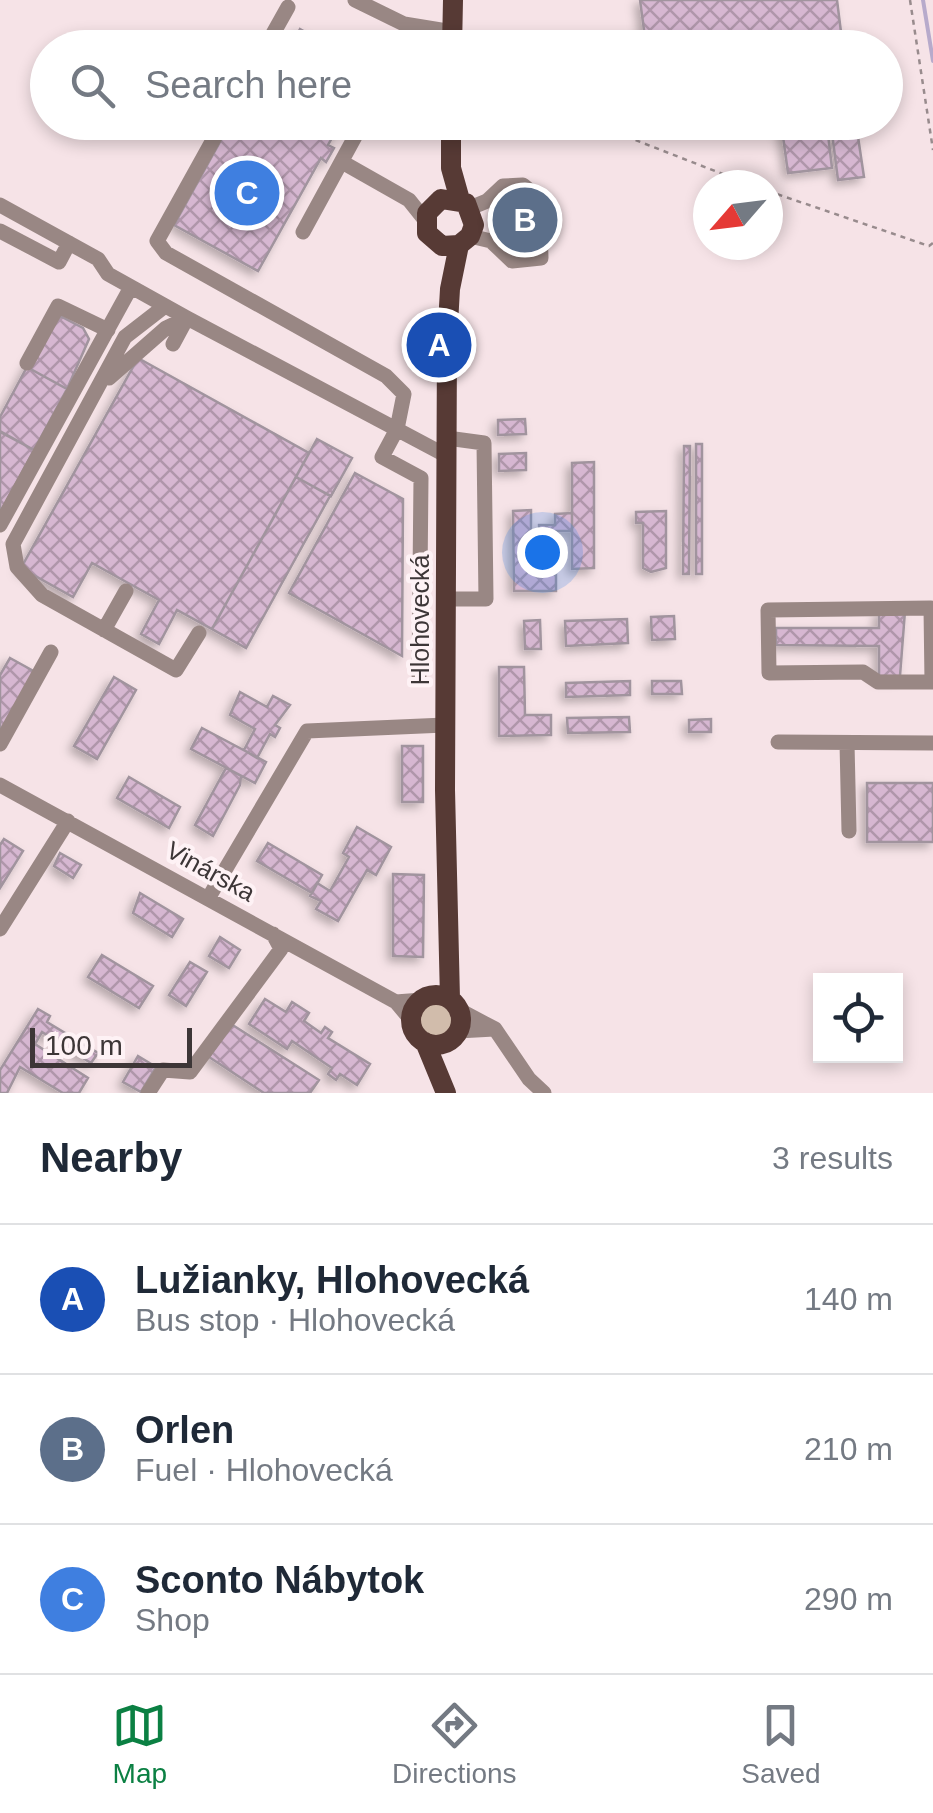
<!DOCTYPE html>
<html lang="en">
<head>
<meta charset="utf-8">
<style>
	body { margin:0; font-family:Helvetica,sans-serif; background:#f6f6f7; color:#1f2937 }
	.controls { position:absolute; right:30px; bottom:30px; display:grid; overflow:hidden; border-radius:0px; box-shadow:0 5px 15px #0003 }
	.controls button { width:90px; height:90px; display:grid; place-items:center; padding:0; border:0; border-bottom:2px solid #e0e1e3; background:#fff; color:#1f2937; font:50px sans-serif }
	.compass { position:absolute; left:693px; top:170px; width:90px; height:90px; border-radius:50%; background:#fff; box-shadow:0 5px 15px #0003; rotate:242deg }
	.scale { position:absolute; left:30px; bottom:25px; width:162px; box-sizing:border-box; padding-left:10px; border:5px solid #3d3637; border-top:0; font-size:28px; line-height:35px; white-space:nowrap; color:#3d3637; -webkit-text-stroke:8px #fef2f5; paint-order:stroke }
	.you { position:absolute; left:542px; top:552px; width:35px; height:35px; margin:-25px; border:8px solid #fff; border-radius:50%; background:#1a73e8; box-shadow:0 0 0 15px #1a73e833 }
	.badge { display:grid; place-items:center; width:65px; height:65px; border-radius:50%; background:#0b8043; color:#fff; font-size:32px; font-weight:700 }
	.pin { position:absolute; translate:-50% -50%; border:5px solid #fff; box-shadow:0 2px 10px #0006 }
	.list { margin:0; padding:0; list-style:none }
	h2 { display:flex; justify-content:space-between; align-items:center; height:130px; margin:0; padding:0 40px; font-size:42px }
	h2 small { font-size:32px; font-weight:400; color:#747a83 }
	.list li { display:grid; grid-template-columns:65px 1fr auto; gap:30px; align-items:center; box-sizing:border-box; height:150px; padding:0 40px; border-top:2px solid #e0e1e3 }
	.list b { display:block; font-size:38px; white-space:nowrap }
	.list p { margin:0; font-size:32px; white-space:nowrap; color:#747a83 }
	.list em { font-size:32px; font-style:normal; color:#747a83 }
	.icon { flex:none; width:55px; height:55px; fill:none; stroke:currentColor; stroke-width:2; stroke-linecap:round; stroke-linejoin:round }
	.map { position:relative; flex:none; width:933px; height:1093px; overflow:hidden }
	.search { position:absolute; background:#fff; box-shadow:0 5px 15px #0003; left:30px; right:30px; top:30px; height:110px; display:flex; align-items:center; gap:25px; box-sizing:border-box; padding:0 35px; border-radius:55px; color:#747a83; font-size:38px }
	.sheet { height:580px; background:#fff }
	nav { display:flex; justify-content:space-around; align-items:center; box-sizing:border-box; height:140px; border-top:2px solid #e0e1e3; background:#fff; font-size:28px; color:#747a83 }
	nav a { display:grid; justify-items:center; gap:5px }
	nav .on { color:#0b8043 }
	.map>svg:first-child { display:block }
	.green { fill:#d1bcab }
	.lines { fill:none; stroke-linecap:round; stroke-linejoin:round }
	.stream { stroke:#b7aacb; stroke-width:4 }
	.building { fill:url(#building-cross-hatch); stroke:#a1949e; stroke-width:2.5; filter:url(#shadow) }
	.path { stroke:#988b8d; stroke-width:2.5; stroke-dasharray:5 5; stroke-linecap:butt }
	.minor { stroke:#998784; stroke-width:15 }
	.major { stroke:#573a35; stroke-width:20 }
	.labels { text-anchor:middle; dominant-baseline:central; stroke-width:8; stroke-linejoin:round; paint-order:stroke }
	.street-label { font-size:25px; fill:#3d3637; stroke:#fef2f5 }
</style>
</head>
<body>
<div class="map">
<svg width="933" height="1093" viewBox="0 0 933 1093">
	<defs>
		<pattern id="building-cross-hatch" width="8" height="8" patternUnits="userSpaceOnUse" patternTransform="scale(2.5)"><rect width="8" height="8" fill="#d6b7d1"/><path d="M0 0l8 8M0 8l8-8" fill="none" stroke="#af96aa"/></pattern>
		<filter id="shadow"><feDropShadow dx="-4.5" dy="4.5" stdDeviation="5" flood-color="#0004"/></filter>
	</defs>
	<rect width="100%" height="100%" fill="#f6e3e7"/>
	<!-- green -->
	<path class="green" d="M419 1021a17 17 0 1 1 34 0a17 17 0 1 1-34 0Z"/>
	<g class="lines">
		<!-- stream -->
		<path class="stream" d="M 923,0 L 933,61"/>
	</g>
	<!-- building -->
	<path class="building" d="M 640,0 L 837,0 L 843,48 L 646,45 Z
		M 300,29 L 328,45 L 332,48 L 290,48 Z
		M 231,122 L 341,122 L 328,145 L 334,148 L 326,162 L 321,158 L 258,271 L 174,225 Z
		M 781,122 L 805,122 L 806,129 L 827,126 L 832,168 L 788,173 Z
		M 857,130 L 864,177 L 838,180 L 832,133 Z
		M495 218a11 11 0 1 1 22 0a11 11 0 1 1-22 0Z
		M 514,214 L 555,214 L 556,228 L 515,229 Z
		M 60,316 L 83,328 L 89,339 L 67,389 L 27,367 Z
		M 138,358 L 309,453 L 212,629 L 177,610 L 159,644 L 141,634 L 159,600 L 110,573 L 92,563 L 73,597 L 21,568 Z
		M 27,367 L 67,389 L 34,450 L 0,431 L 0,417 Z
		M 525,419 L 526,434 L 498,435 L 498,420 Z
		M 0,432 L 34,450 L 0,513 Z
		M 317,439 L 352,458 L 331,496 L 296,477 Z
		M 696,444 L 702,444 L 702,574 L 696,574 Z
		M 684,446 L 690,446 L 689,574 L 683,574 Z
		M 526,453 L 526,470 L 499,471 L 499,454 Z
		M 594,462 L 594,568 L 572,569 L 572,463 Z
		M 355,473 L 403,499 L 402,656 L 289,593 Z
		M 296,477 L 330,496 L 246,648 L 212,629 Z
		M 531,510 L 531,556 L 556,555 L 556,591 L 514,591 L 513,511 Z
		M 666,511 L 666,568 L 651,572 L 643,568 L 643,523 L 636,523 L 636,512 Z
		M 572,513 L 572,531 L 556,531 L 550,553 L 539,553 L 539,547 L 533,547 L 533,531 L 539,531 L 539,525 L 555,525 L 555,514 Z
		M 879,611 L 905,611 L 900,676 L 879,676 L 879,646 L 776,645 L 776,628 L 879,628 Z
		M 674,616 L 675,639 L 652,640 L 651,617 Z
		M 627,619 L 628,643 L 566,646 L 565,621 Z
		M 540,620 L 541,649 L 525,649 L 524,621 Z
		M 10,658 L 37,673 L 0,740 L 0,675 Z
		M 499,667 L 524,667 L 525,715 L 551,715 L 551,735 L 499,736 Z
		M 114,677 L 136,690 L 97,759 L 74,746 Z
		M 630,681 L 630,695 L 566,697 L 566,683 Z
		M 652,681 L 681,681 L 682,694 L 652,694 Z
		M 240,692 L 267,707 L 273,696 L 290,705 L 275,725 L 280,728 L 275,737 L 270,734 L 257,758 L 244,750 L 255,729 L 230,715 Z
		M 629,717 L 630,732 L 568,733 L 567,718 Z
		M 711,719 L 711,732 L 689,732 L 689,720 Z
		M 202,728 L 266,762 L 255,783 L 191,749 Z
		M 402,746 L 423,746 L 423,802 L 402,802 Z
		M 226,768 L 241,776 L 240,785 L 213,836 L 195,825 Z
		M 129,777 L 180,807 L 169,828 L 117,798 Z
		M 867,783 L 933,783 L 933,842 L 867,842 Z
		M 357,827 L 391,847 L 376,875 L 367,870 L 338,921 L 316,909 L 321,901 L 310,896 L 317,883 L 330,891 L 349,857 L 343,853 Z
		M 4,839 L 23,851 L 0,888 L 0,845 Z
		M 268,843 L 322,875 L 312,893 L 257,861 Z
		M 60,853 L 81,865 L 73,878 L 54,866 Z
		M 393,874 L 424,875 L 423,957 L 393,956 Z
		M 140,893 L 183,919 L 172,937 L 133,913 Z
		M 220,937 L 240,950 L 229,968 L 209,956 Z
		M 102,955 L 153,986 L 139,1008 L 88,977 Z
		M 190,962 L 207,972 L 186,1006 L 169,995 Z
		M 265,999 L 286,1012 L 292,1002 L 309,1013 L 304,1021 L 321,1033 L 325,1027 L 332,1032 L 328,1038 L 370,1064 L 357,1085 L 340,1074 L 336,1080 L 328,1074 L 332,1068 L 292,1041 L 287,1049 L 249,1024 Z
		M 38,1009 L 50,1016 L 47,1022 L 98,1053 L 91,1063 L 42,1032 L 35,1044 L 88,1078 L 79,1093 L 63,1093 L 20,1067 L 7,1093 L 0,1093 L 0,1070 Z
		M 231,1024 L 319,1080 L 310,1093 L 264,1093 L 209,1057 Z
		M 138,1056 L 156,1067 L 141,1092 L 123,1082 Z"/>
	<g class="lines">
		<!-- path -->
		<path class="path" d="M 910,0 L 933,150
			M 589,122 L 751,185
			M 768,191 L 929,246 L 933,243"/>
		<!-- minor -->
		<path class="minor" d="M 355,0 L 404,24 L 453,32
			M 349,43 L 357,48
			M 265,48 L 288,7
			M 223,122 L 157,241 L 166,253 L 386,376 L 404,394 L 397,429 L 382,457 L 421,478 L 419,676
			M 342,162 L 409,200 L 425,220
			M 0,205 L 98,259 L 108,274 L 187,318 L 447,456
			M 470,208 L 487,201 L 503,186 L 523,185 L 539,198 L 541,258 L 512,261 L 491,241 L 470,236
			M 0,231 L 59,262 L 69,243
			M 303,232 L 363,122
			M 165,306 L 125,337 L 13,544 L 17,567 L 42,595 L 176,670 L 199,633
			M 173,344 L 187,318
			M 27,363 L 58,306 L 108,330
			M 109,378 L 166,328 L 187,318
			M 0,525 L 131,287
			M 445,599 L 486,599 L 484,443 L 447,438
			M 931,608 L 932,682 L 878,682 L 863,672 L 769,673 L 768,610 Z
			M 104,630 L 126,591
			M 778,742 L 933,743
			M 847,743 L 849,831
			M 0,744 L 51,652
			M 0,785 L 396,1002 L 412,1021
			M 209,897 L 307,731 L 445,725
			M 0,929 L 68,821
			M 396,1002 L 422,1000
			M 459,1010 L 495,1029 L 529,1079 L 544,1093
			M 458,1031 L 494,1029
			M 148,1093 L 163,1070 L 190,1072 L 281,949 L 273,934"/>
		<!-- major -->
		<path class="major" d="M 452,48 L 453,0
			M 451,122 L 451,168 L 460,200
			M411 1020a25 25 0 1 1 50 0a25 25 0 1 1-50 0Z
			M 450,999 L 445,790 L 447,341 L 450,289 L 459,245 L 470,236 L 474,225 L 466,203 L 441,199 L 427,213 L 427,233 L 442,246 L 459,245
			M 425,1042 L 446,1093"/>
	</g>
	<g class="labels">
		<!-- street labels -->
		<g class="street-label">
			<text transform="translate(420 620) rotate(-90)">Hlohovecká</text>
			<text transform="translate(211 871) rotate(29)">Vinárska</text>
		</g>
	</g>
</svg>
<div class="controls">
<button><svg class="icon" aria-label="locate" viewBox="0 0 24 24"><circle cx="12" cy="12" r="6"/><path d="M12 2v4M12 18v4M2 12h4M18 12h4"/></svg></button>
</div>
<svg class="compass" viewBox="-18 -18 36 36"><path d="M0-13l5 13h-10z" fill="#e53935"/><path d="M0 13l5-13h-10z" fill="#747a83"/></svg>
<div class="scale">100 m</div>
<div class="you"></div>
<div class="pin badge" style="left:439px;top:345px;background:#1a4fb4">A</div>
<div class="pin badge" style="left:525px;top:220px;background:#5c6f8a">B</div>
<div class="pin badge" style="left:247px;top:193px;background:#3f7fe0">C</div>
<div class="search"><svg class="icon" aria-label="search" viewBox="0 0 24 24"><circle cx="10" cy="10" r="6"/><path d="M15 15l6 6"/></svg>Search here</div>
</div>
<section class="sheet">
<h2>Nearby<small>3 results</small></h2>
<ul class="list">
<li><span class="badge" style="background:#1a4fb4">A</span><div><b>Lužianky, Hlohovecká</b><p>Bus stop · Hlohovecká</p></div><em>140 m</em></li>
<li><span class="badge" style="background:#5c6f8a">B</span><div><b>Orlen</b><p>Fuel · Hlohovecká</p></div><em>210 m</em></li>
<li><span class="badge" style="background:#3f7fe0">C</span><div><b>Sconto Nábytok</b><p>Shop</p></div><em>290 m</em></li>
</ul>
</section>
<nav>
<a class="on"><svg class="icon" aria-label="map" viewBox="0 0 24 24"><path d="M3 6l6-2 6 2 6-2v14l-6 2-6-2-6 2zM9 4v14M15 6v14"/></svg>Map</a>
<a><svg class="icon" aria-label="directions" viewBox="0 0 24 24"><path d="M12 3l9 9-9 9-9-9zM9 14v-3h6M13 9l2 2-2 2"/></svg>Directions</a>
<a><svg class="icon" aria-label="saved" viewBox="0 0 24 24"><path d="M7 4h10v16l-5-4-5 4z"/></svg>Saved</a>
</nav>
</body>
</html>
